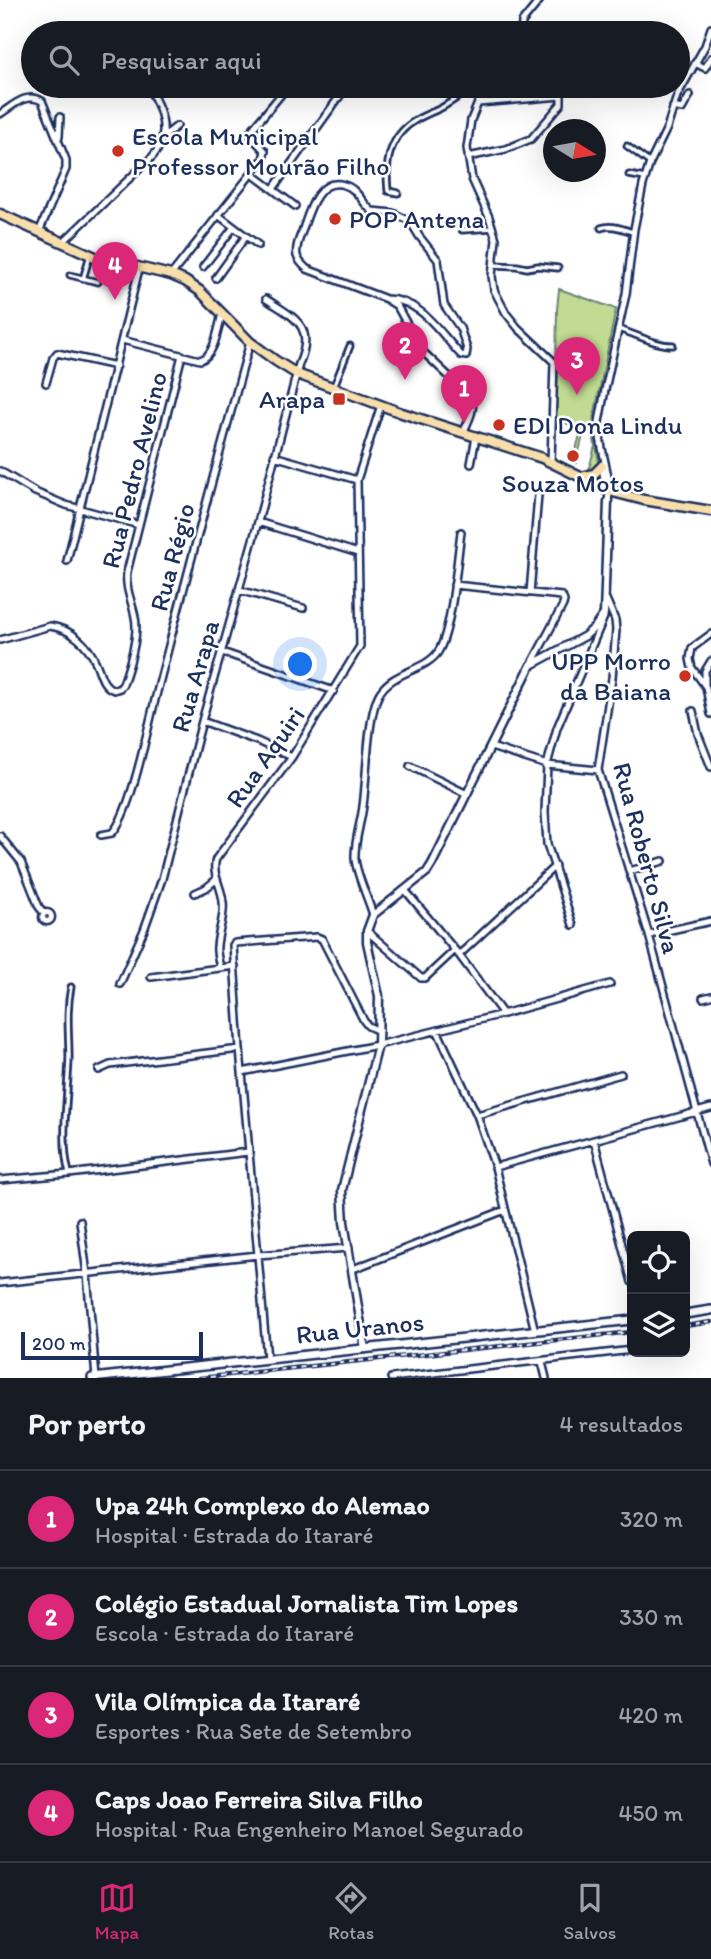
<!DOCTYPE html>
<html lang="pt">
<head>
<meta charset="utf-8">
<style>
	body { margin:0; font-family:Itim,sans-serif; background:#242831; color:#f1f3f6 }
	.controls { position:absolute; right:21px; bottom:21px; display:grid; overflow:hidden; border-radius:10px; box-shadow:0 7px 28px #0002 }
	.controls button { width:63px; height:63px; display:grid; place-items:center; padding:0; border:0; border-bottom:2px solid #363941; background:#171b24; color:#f1f3f6; font:35px sans-serif }
	.compass { position:absolute; left:543px; top:119px; width:63px; height:63px; border-radius:50%; background:#171b24; box-shadow:0 7px 28px #0002; rotate:101deg }
	.scale { position:absolute; left:21px; bottom:18px; width:182px; box-sizing:border-box; padding-left:7px; border:4px solid #1b2f5e; border-top:0; font-size:19px; line-height:24px; white-space:nowrap; color:#1b2f5e; -webkit-text-stroke:5px #fff; paint-order:stroke }
	.you { position:absolute; left:301px; top:665px; width:24px; height:24px; margin:-18px; border:5px solid #fff; border-radius:50%; background:#1a73e8; box-shadow:0 0 0 10px #1a73e833 }
	.badge { display:grid; place-items:center; width:46px; height:46px; border-radius:50%; background:#db2777; color:#fff; font-size:23px; font-weight:700 }
	.pin { position:absolute; translate:-50% -58px; filter:drop-shadow(0 2px 4px #0008) }
	.pin::after { content:''; position:absolute; top:37px; width:24px; height:21px; background:inherit; clip-path:polygon(0 0,100% 0,50% 100%) }
	.list { margin:0; padding:0; list-style:none }
	h2 { display:flex; justify-content:space-between; align-items:center; height:91px; margin:0; padding:0 28px; font-size:30px }
	h2 small { font-size:23px; font-weight:400; color:#9ea1a6 }
	.list li { display:grid; grid-template-columns:46px 1fr auto; gap:21px; align-items:center; box-sizing:border-box; height:98px; padding:0 28px; border-top:2px solid #363941 }
	.list b { display:block; font-size:26px; white-space:nowrap }
	.list p { margin:0; font-size:23px; white-space:nowrap; color:#9ea1a6 }
	.list em { font-size:23px; font-style:normal; color:#9ea1a6 }
	.icon { flex:none; width:38px; height:38px; fill:none; stroke:currentColor; stroke-width:2; stroke-linecap:round; stroke-linejoin:round }
	.map { position:relative; flex:none; width:711px; height:1378px; overflow:hidden }
	.search { position:absolute; background:#171b24; box-shadow:0 7px 28px #0002; left:21px; right:21px; top:21px; height:77px; display:flex; align-items:center; gap:18px; box-sizing:border-box; padding:0 24px; border-radius:38px; color:#9ea1a6; font-size:26px }
	.sheet { height:483px; background:#171b24 }
	nav { display:flex; justify-content:space-around; align-items:center; box-sizing:border-box; height:98px; border-top:2px solid #363941; background:#171b24; font-size:19px; color:#9ea1a6 }
	nav a { display:grid; justify-items:center; gap:4px }
	nav .on { color:#db2777 }
	.map>svg:first-child { display:block }
	.green { fill:#c1db92; stroke:#6e8578; stroke-width:2 }
	.lines { fill:none; stroke-linecap:round; stroke-linejoin:round }
	.pedestrian-casing { stroke:#1b2f5e; stroke-width:9 }
	.minor-casing { stroke:#1b2f5e; stroke-width:10 }
	.tertiary-casing { stroke:#1b2f5e; stroke-width:11 }
	.secondary-casing { stroke:#1b2f5e; stroke-width:12 }
	.primary-casing { stroke:#1b2f5e; stroke-width:13 }
	.pedestrian { stroke:#fff; stroke-width:3.5 }
	.minor { stroke:#fff; stroke-width:5 }
	.tertiary { stroke:#fff; stroke-width:6 }
	.secondary { stroke:#fff; stroke-width:7 }
	.primary { stroke:#f8deab; stroke-width:8 }
	.rail-casing { stroke:#1b2f5e; stroke-width:4.5 }
	.rail { stroke:#fff; stroke-width:2; stroke-dasharray:5; stroke-linecap:butt }
	.poi-dot { fill:#c8321e; stroke:#fff; stroke-width:2.5 }
	.labels { text-anchor:middle; dominant-baseline:central; stroke-width:5; stroke-linejoin:round; paint-order:stroke }
	.poi-label { font-size:26px; fill:#1b2f5e; stroke:#fff; text-anchor:start }
	.street-label { font-size:26px; fill:#1b2f5e; stroke:#fff }
</style>
</head>
<body>
<div class="map">
<svg width="711" height="1378" viewBox="0 0 711 1378">
	<rect width="100%" height="100%" fill="#fff"/>
	<filter id="ink" filterUnits="userSpaceOnUse"><feTurbulence type="fractalNoise" baseFrequency=".0143" numOctaves="2"/><feDisplacementMap in="SourceGraphic" scale="14" xChannelSelector="R" yChannelSelector="G"/><feConvolveMatrix kernelMatrix="1 2 1 2 8 2 1 2 1" color-interpolation-filters="sRGB"/></filter>
	<g filter="url(#ink)">
		<!-- green -->
		<path class="green" d="M 559,289 L 616,309 L 594,417 L 593,430 L 599,462 L 599,465 L 593,470 L 589,469 L 595,446 L 593,430 L 585,428 L 576,463 L 573,461 L 582,427 L 555,421 L 557,309 Z"/>
		<g class="lines">
			<!-- pedestrian casing -->
			<g class="pedestrian-casing">
				<path id="pedestrian" d="M 627,146 L 650,163
					M 629,175 L 645,178
					M 398,193 L 388,191 C 385,162 389,136 416,120 C 424,115 433,112 441,108 C 454,101 465,91 478,86
					M 601,228 C 612,224 622,229 633,232
					M 462,230 L 493,228
					M 494,265 L 517,266 L 527,268 L 538,266 L 558,268
					M 70,275 L 98,282
					M 83,279 L 90,255
					M 618,329 C 636,334 654,345 673,345
					M 334,386 L 350,346
					M 69,1173 C 60,1140 68,1094 69,1058 C 69,1034 66,1011 71,987"/>
			</g>
			<!-- minor casing -->
			<g class="minor-casing">
				<path id="minor" d="M 521,33 L 522,22 L 540,0
					M 695,63 L 705,68 L 711,58
					M 485,86 L 471,120 L 467,148 L 472,179 L 489,217 L 496,239 L 492,276 L 494,290 L 506,313 L 518,328 L 554,362 L 551,462
					M 478,103 L 561,96
					M 673,107 L 682,109 L 690,95
					M 0,114 C 14,105 26,92 42,101 L 66,160 L 66,169 L 39,232
					M 59,137 L 60,117
					M 163,137 L 177,126
					M 468,157 L 506,149 L 531,139 L 561,104 L 561,86
					M 251,173 L 295,206
					M 273,189 L 347,86
					M 218,215 L 258,245
					M 62,243 L 153,156 C 172,134 161,107 147,86
					M 203,267 L 234,227
					M 171,275 L 263,159 L 265,151 L 251,136 L 250,132 L 288,86
					M 216,278 L 246,236
					M 386,299 C 421,299 439,332 461,355 L 466,356 L 467,349 L 460,328 L 444,305 L 438,260 L 419,236 L 410,221 L 393,213 L 372,211 C 362,203 357,188 344,185 C 318,177 309,211 303,229 C 300,237 295,247 297,256 C 299,262 303,265 307,269 L 386,299 L 397,306 L 421,350 L 471,397 C 476,408 468,422 463,433
					M 122,340 L 200,360 C 215,356 218,328 222,314
					M 46,383 L 53,358 L 57,353 L 116,366
					M 274,456 L 357,480
					M 471,464 L 476,437
					M 602,464 L 605,489
					M 0,471 L 35,492 L 66,505 L 139,525
					M 608,501 C 613,475 598,449 599,422 L 605,390 L 626,294 L 634,229 L 643,185 L 650,163 L 667,128 L 677,96 L 705,46 L 711,28
					M 258,522 L 358,553
					M 67,561 L 139,269
					M 454,585 L 562,596 L 564,601 L 563,605 L 531,665
					M 239,590 L 303,608
					M 530,593 L 538,495
					M 606,599 L 615,620 L 616,630 L 612,678 L 598,770 L 649,935 L 711,1164
					M 711,634 L 692,648 L 690,659 L 692,668 L 706,687 L 711,714
					M 0,640 L 50,626 C 71,629 88,644 96,663 C 101,674 102,686 114,690 L 120,688 L 123,684 C 129,667 139,635 135,617 C 132,601 125,589 127,572 L 182,355
					M 222,652 L 334,691
					M 705,684 L 705,671 L 711,661
					M 693,711 L 698,734 L 711,767
					M 202,721 L 257,741 L 292,757
					M 491,747 L 547,765 L 598,770
					M 410,766 L 467,794
					M 101,835 L 112,833 C 131,814 149,722 157,692 C 187,575 218,458 250,342
					M 0,836 L 21,862 L 39,907 L 44,913
					M 630,871 L 663,861
					M 405,890 L 459,955 L 503,1014
					M 195,893 L 206,888 L 217,879
					M42.5 917a4.5 4.5 0 1 1 9 0a4.5 4.5 0 1 1-9 0Z
					M 373,915 C 368,898 357,876 355,859 C 354,842 361,823 363,806 C 367,779 367,710 381,691 C 395,671 426,670 438,652 C 452,630 457,560 461,532
					M 573,925 L 547,844 L 545,812 L 547,765 L 557,728 L 604,617
					M 367,931 L 421,978 L 425,978 L 455,950
					M 649,935 L 711,921
					M 459,955 L 555,866
					M 220,968 C 219,961 216,953 217,946 C 218,931 225,917 223,902 C 222,887 211,873 216,859 L 292,757 L 360,646 L 357,480 L 381,405
					M 151,977 L 235,966
					M 120,984 L 144,930 L 162,879 L 202,721 L 258,522 L 299,364 C 316,325 294,318 266,299
					M 703,998 L 711,996
					M 437,1030 L 477,1115 L 495,1167 L 535,1331
					M 99,1070 L 110,1065 L 240,1049
					M 242,1072 L 378,1045 L 503,1014 L 610,984
					M 477,1115 L 621,1074
					M 594,1140 L 632,1282
					M 495,1167 L 711,1108
					M 0,1180 L 69,1174 L 248,1152
					M 80,1221 L 87,1274 L 96,1378
					M 353,1269 L 505,1210
					M 0,1283 L 258,1255 L 349,1248
					M 267,1359 L 240,1049 L 233,945 L 235,943 L 317,937 L 322,939 L 364,1021 L 368,1026 L 379,1031
					M 542,1362 L 546,1378
					M 391,1378 L 632,1350"/>
			</g>
			<!-- tertiary casing -->
			<g class="tertiary-casing">
				<path id="tertiary" d="M 365,1349 L 344,1222 L 342,1190 L 378,1045 L 379,996 L 367,942 L 367,931 L 373,915 L 427,872 L 432,864 L 531,665 L 585,636 L 595,627 L 604,614 L 608,501"/>
			</g>
			<!-- secondary casing -->
			<g class="secondary-casing">
				<path id="secondary" d="M 685,1314 L 711,1310
					M 92,1378 L 632,1320"/>
			</g>
			<!-- primary casing -->
			<g class="primary-casing">
				<path id="primary" d="M 0,214 L 95,257 L 171,275 L 185,281 L 200,291 L 250,342 L 276,361 L 297,374 L 402,413 L 542,458 L 609,491 L 644,500 L 711,511
					M 581,477 L 594,474 L 602,466"/>
			</g>
			<!-- pedestrian -->
			<use href="#pedestrian" class="pedestrian"/>
			<!-- minor -->
			<use href="#minor" class="minor"/>
			<!-- tertiary -->
			<use href="#tertiary" class="tertiary"/>
			<!-- secondary -->
			<use href="#secondary" class="secondary"/>
			<!-- primary -->
			<use href="#primary" class="primary"/>
			<!-- rail casing -->
			<g class="rail-casing">
				<path id="rail" d="M 685,1326 L 711,1322
					M 200,1378 L 632,1332"/>
			</g>
			<!-- rail -->
			<use href="#rail" class="rail"/>
		</g>
	</g>
	<!-- markers -->
	<g class="poi-dot">
		<circle cx="118" cy="151" r="7"/>
		<circle cx="335" cy="219" r="7"/>
		<rect x="332" y="392" width="14" height="14" rx="3.5"/>
		<circle cx="499" cy="425" r="7"/>
		<circle cx="573" cy="456" r="7"/>
		<circle cx="685" cy="676" r="7"/>
	</g>
	<g class="labels">
		<!-- poi labels -->
		<g class="poi-label">
			<text x="132" y="136">Escola Municipal<tspan x="132" dy="30">Professor Mourão Filho</tspan></text>
			<text x="349" y="219">POP Antena</text>
			<text x="325" y="399" text-anchor="end">Arapa</text>
			<text x="513" y="425">EDI Dona Lindu</text>
			<text x="573" y="483" text-anchor="middle">Souza Motos</text>
			<text x="671" y="661" text-anchor="end">UPP Morro<tspan x="671" dy="30">da Baiana</tspan></text>
		</g>
		<!-- street labels -->
		<g class="street-label">
			<text transform="translate(134 470) rotate(-76)">Rua Pedro Avelino</text>
			<text transform="translate(172 557) rotate(-75)">Rua Régio</text>
			<text transform="translate(195 676) rotate(-74)">Rua Arapa</text>
			<text transform="translate(265 757) rotate(-55)">Rua Aquiri</text>
			<text transform="translate(647 858) rotate(75)">Rua Roberto Silva</text>
			<text transform="translate(360 1328) rotate(-6)">Rua Uranos</text>
		</g>
	</g>
</svg>
<div class="controls">
<button><svg class="icon" aria-label="locate" viewBox="0 0 24 24"><circle cx="12" cy="12" r="6"/><path d="M12 2v4M12 18v4M2 12h4M18 12h4"/></svg></button>
<button><svg class="icon" aria-label="layers" viewBox="0 0 24 24"><path d="M12 4l9 5-9 5-9-5zM3 14l9 5 9-5"/></svg></button>
</div>
<svg class="compass" viewBox="-18 -18 36 36"><path d="M0-13l5 13h-10z" fill="#e53935"/><path d="M0 13l5-13h-10z" fill="#9ea1a6"/></svg>
<div class="scale">200 m</div>
<div class="you"></div>
<div class="pin badge" style="left:464px;top:423px">1</div>
<div class="pin badge" style="left:405px;top:380px">2</div>
<div class="pin badge" style="left:577px;top:395px">3</div>
<div class="pin badge" style="left:115px;top:300px">4</div>
<div class="search"><svg class="icon" aria-label="search" viewBox="0 0 24 24"><circle cx="10" cy="10" r="6"/><path d="M15 15l6 6"/></svg>Pesquisar aqui</div>
</div>
<section class="sheet">
<h2>Por perto<small>4 resultados</small></h2>
<ul class="list">
<li><span class="badge">1</span><div><b>Upa 24h Complexo do Alemao</b><p>Hospital · Estrada do Itararé</p></div><em>320 m</em></li>
<li><span class="badge">2</span><div><b>Colégio Estadual Jornalista Tim Lopes</b><p>Escola · Estrada do Itararé</p></div><em>330 m</em></li>
<li><span class="badge">3</span><div><b>Vila Olímpica da Itararé</b><p>Esportes · Rua Sete de Setembro</p></div><em>420 m</em></li>
<li><span class="badge">4</span><div><b>Caps Joao Ferreira Silva Filho</b><p>Hospital · Rua Engenheiro Manoel Segurado</p></div><em>450 m</em></li>
</ul>
</section>
<nav>
<a class="on"><svg class="icon" aria-label="map" viewBox="0 0 24 24"><path d="M3 6l6-2 6 2 6-2v14l-6 2-6-2-6 2zM9 4v14M15 6v14"/></svg>Mapa</a>
<a><svg class="icon" aria-label="directions" viewBox="0 0 24 24"><path d="M12 3l9 9-9 9-9-9zM9 14v-3h6M13 9l2 2-2 2"/></svg>Rotas</a>
<a><svg class="icon" aria-label="saved" viewBox="0 0 24 24"><path d="M7 4h10v16l-5-4-5 4z"/></svg>Salvos</a>
</nav>
</body>
</html>
